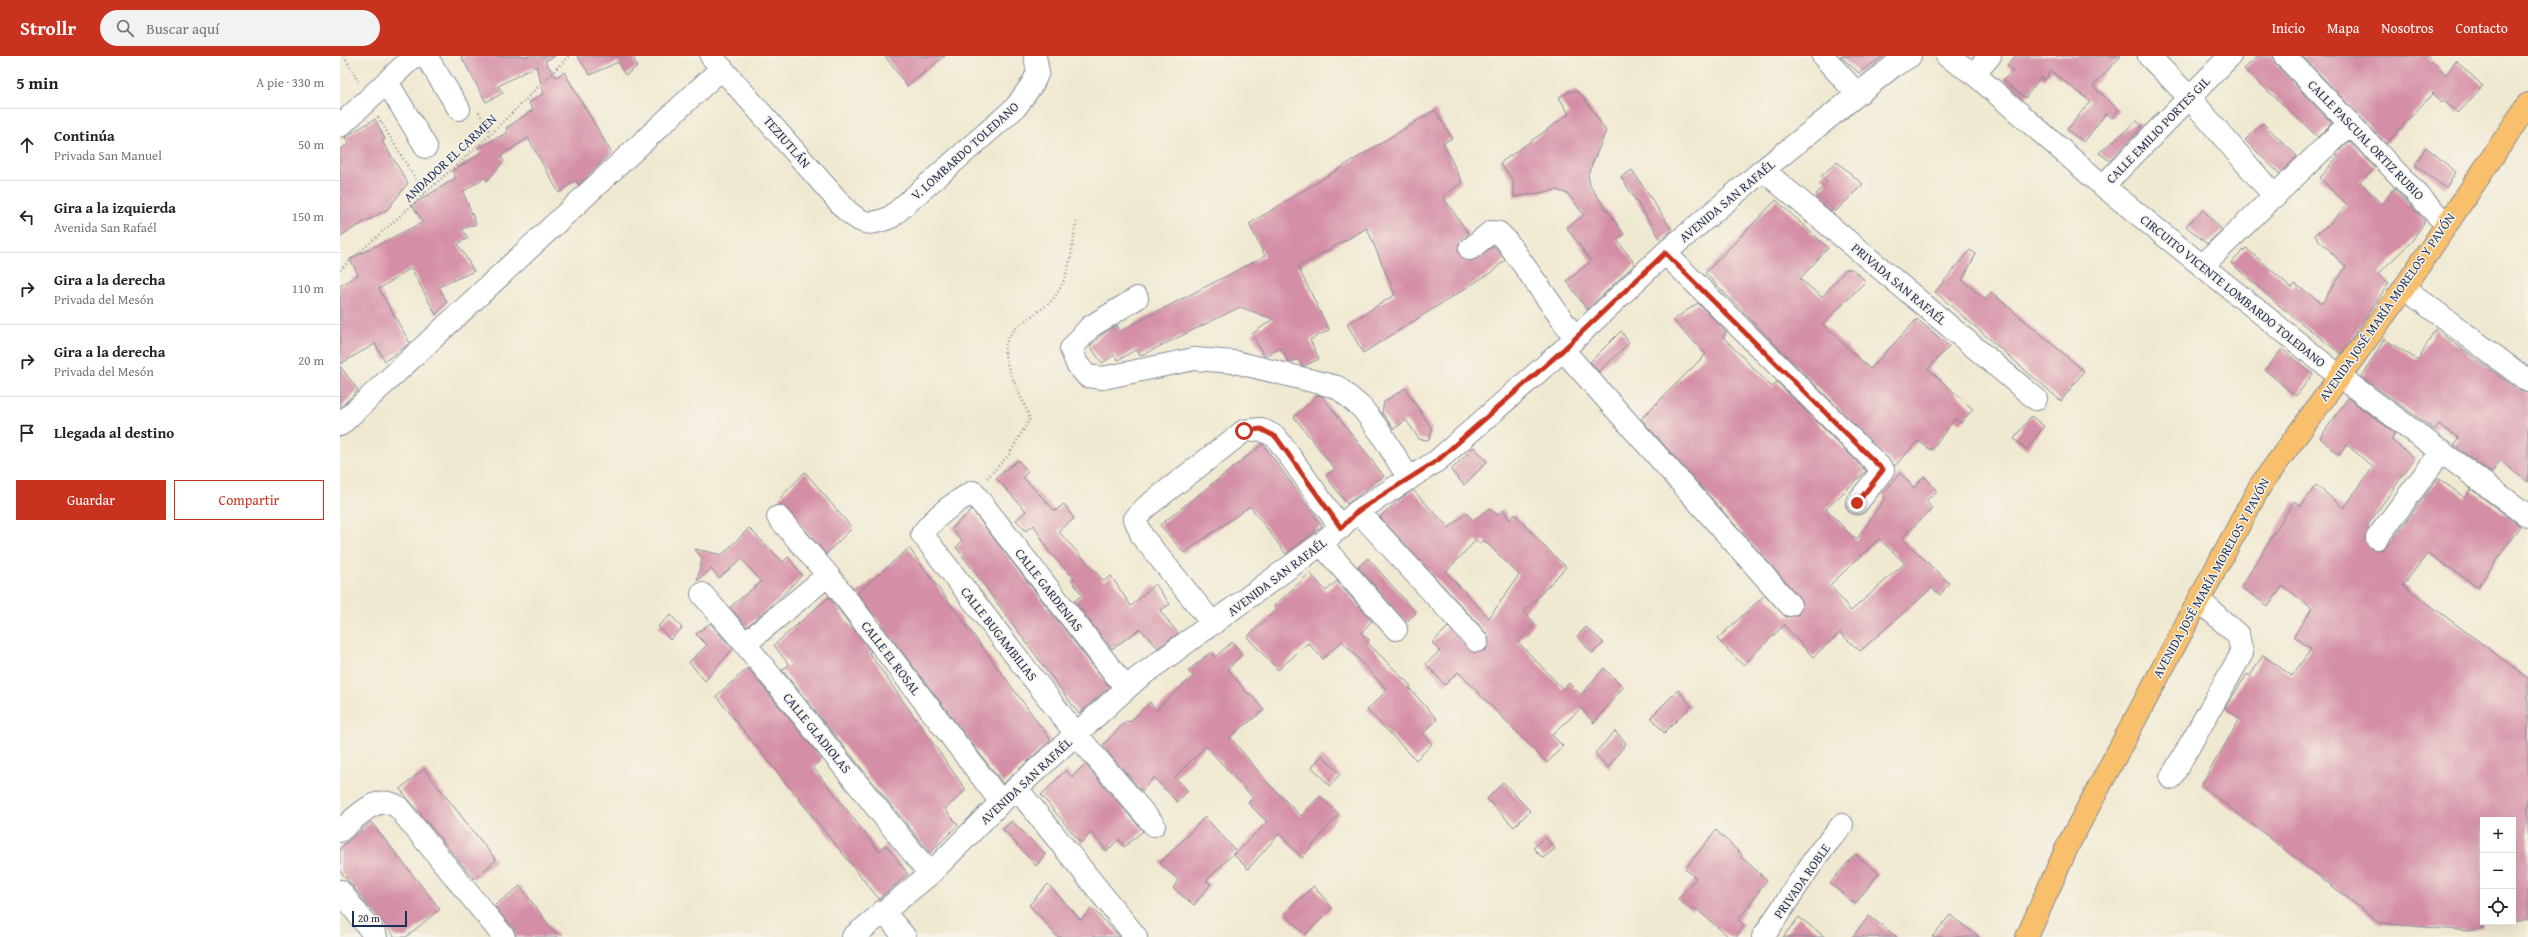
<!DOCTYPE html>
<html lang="es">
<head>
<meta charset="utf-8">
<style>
	body { margin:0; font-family:"Gentium Book Plus",serif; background:#f2f2f2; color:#222 }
	.controls { position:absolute; right:12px; bottom:12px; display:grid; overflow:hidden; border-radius:0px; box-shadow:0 4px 16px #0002 }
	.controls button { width:36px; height:36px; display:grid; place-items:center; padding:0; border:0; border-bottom:1px solid #e0e0e0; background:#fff; color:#222; font:20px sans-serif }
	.scale { position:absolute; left:12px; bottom:10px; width:55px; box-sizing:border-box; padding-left:4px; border:2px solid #1b2f5e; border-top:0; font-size:11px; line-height:14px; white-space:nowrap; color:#1b2f5e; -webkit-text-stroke:3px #f7f3e8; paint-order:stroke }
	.stop { position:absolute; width:12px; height:12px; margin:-9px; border:3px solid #c8321e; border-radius:50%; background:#fff }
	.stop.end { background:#c8321e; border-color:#fff; box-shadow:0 1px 4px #0008 }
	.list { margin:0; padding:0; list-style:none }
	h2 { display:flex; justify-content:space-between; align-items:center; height:52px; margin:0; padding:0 16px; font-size:17px }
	h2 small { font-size:13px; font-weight:400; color:#767676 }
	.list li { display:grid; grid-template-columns:26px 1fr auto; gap:12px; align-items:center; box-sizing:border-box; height:72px; padding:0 16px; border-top:1px solid #e0e0e0 }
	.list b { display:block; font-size:15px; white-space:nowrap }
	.list p { margin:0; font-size:13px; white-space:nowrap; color:#767676 }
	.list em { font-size:13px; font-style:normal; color:#767676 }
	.actions { display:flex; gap:8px; padding:12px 16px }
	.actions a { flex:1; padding:9px 0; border:1px solid #c8321e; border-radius:0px; text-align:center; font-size:14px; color:#c8321e }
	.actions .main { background:#c8321e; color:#fff }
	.icon { flex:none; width:22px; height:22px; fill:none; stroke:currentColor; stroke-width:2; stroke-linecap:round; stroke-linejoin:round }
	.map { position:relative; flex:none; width:2188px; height:881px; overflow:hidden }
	header { display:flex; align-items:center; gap:24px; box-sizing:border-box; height:56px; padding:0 20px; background:#c8321e; color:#fff }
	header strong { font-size:19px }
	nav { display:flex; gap:22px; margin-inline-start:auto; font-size:14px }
	.search { width:280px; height:36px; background:#f2f2f2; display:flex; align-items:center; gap:10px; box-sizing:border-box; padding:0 14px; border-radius:22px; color:#767676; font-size:15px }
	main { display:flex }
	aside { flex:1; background:#fff }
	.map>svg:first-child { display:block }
	.building { fill:#d48ea5; fill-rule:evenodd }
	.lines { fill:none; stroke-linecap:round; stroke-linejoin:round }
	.minor-casing { stroke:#868c98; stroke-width:24 }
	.major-casing { stroke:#868c98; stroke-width:24 }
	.path { stroke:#868c98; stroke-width:2.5; stroke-dasharray:1 3; stroke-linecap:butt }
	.minor { stroke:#fff; stroke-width:22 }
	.major { stroke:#f8bf6c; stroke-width:22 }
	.route { stroke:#c8321e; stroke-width:5 }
	.labels { text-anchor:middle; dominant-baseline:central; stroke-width:3; stroke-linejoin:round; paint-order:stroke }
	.street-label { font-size:13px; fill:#1b2f5e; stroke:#f7f3e8 }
</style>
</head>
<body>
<header>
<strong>Strollr</strong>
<div class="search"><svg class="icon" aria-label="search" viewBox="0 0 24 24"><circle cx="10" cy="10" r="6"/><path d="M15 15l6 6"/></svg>Buscar aquí</div>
<nav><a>Inicio</a><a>Mapa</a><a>Nosotros</a><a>Contacto</a></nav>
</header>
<main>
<aside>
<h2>5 min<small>A pie · 330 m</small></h2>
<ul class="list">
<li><svg class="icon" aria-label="ahead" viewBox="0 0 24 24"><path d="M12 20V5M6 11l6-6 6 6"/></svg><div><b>Continúa</b><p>Privada San Manuel</p></div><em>50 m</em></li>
<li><svg class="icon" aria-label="left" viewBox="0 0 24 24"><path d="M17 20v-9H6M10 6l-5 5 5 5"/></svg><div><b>Gira a la izquierda</b><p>Avenida San Rafaél</p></div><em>150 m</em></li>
<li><svg class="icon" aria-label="right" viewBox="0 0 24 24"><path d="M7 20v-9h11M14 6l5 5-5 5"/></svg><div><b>Gira a la derecha</b><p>Privada del Mesón</p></div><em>110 m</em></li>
<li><svg class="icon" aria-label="right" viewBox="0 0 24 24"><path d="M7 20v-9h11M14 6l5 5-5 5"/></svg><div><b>Gira a la derecha</b><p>Privada del Mesón</p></div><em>20 m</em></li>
<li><svg class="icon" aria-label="arrive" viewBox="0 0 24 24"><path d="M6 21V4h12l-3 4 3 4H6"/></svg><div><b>Llegada al destino</b></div></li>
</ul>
<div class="actions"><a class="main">Guardar</a><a>Compartir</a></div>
</aside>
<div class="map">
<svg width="2188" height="881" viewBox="0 0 2188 881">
	<rect width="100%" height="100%" fill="#f7f3e8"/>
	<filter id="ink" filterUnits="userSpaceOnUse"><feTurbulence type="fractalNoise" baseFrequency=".025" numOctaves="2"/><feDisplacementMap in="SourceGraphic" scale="8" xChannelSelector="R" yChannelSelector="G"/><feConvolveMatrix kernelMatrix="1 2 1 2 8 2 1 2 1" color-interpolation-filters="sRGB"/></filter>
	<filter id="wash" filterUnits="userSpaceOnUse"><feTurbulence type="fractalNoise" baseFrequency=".012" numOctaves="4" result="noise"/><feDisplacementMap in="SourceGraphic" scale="16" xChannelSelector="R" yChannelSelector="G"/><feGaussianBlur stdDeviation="0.9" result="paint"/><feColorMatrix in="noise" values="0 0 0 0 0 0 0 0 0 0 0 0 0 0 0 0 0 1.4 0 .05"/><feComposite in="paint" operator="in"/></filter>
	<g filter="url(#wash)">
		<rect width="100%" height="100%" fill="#f0e9d1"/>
		<g id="blocks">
			<!-- building -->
			<path class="building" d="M 121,0 L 215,0 L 205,5 L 216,21 L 224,16 L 271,96 L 239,129 L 236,124 L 219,137 L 188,82 L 161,100 L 164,105 L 147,125 L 145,121 L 123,136 L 136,168 L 122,173 L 128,182 L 118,188 L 134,215 L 99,231 L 107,246 L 96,259 L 71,212 L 39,233 L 70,287 L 45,305 L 35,288 L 0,308 L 0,230 L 18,219 L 10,203 L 83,166 L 72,149 L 116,122 L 112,115 L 141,97 L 138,92 L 168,76 L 166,72 L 193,54 L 189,47 L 204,37 L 196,10 L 158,30 L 163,37 L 146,46 Z
				M 237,0 L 293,0 L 297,11 L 285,19 L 278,6 L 250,19 Z
				M 545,0 L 605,0 L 567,30 Z
				M 1500,0 L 1544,0 L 1519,17 Z
				M 1675,0 L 1781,0 L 1753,30 L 1779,54 L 1772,62 L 1766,57 L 1744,86 L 1727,74 L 1750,45 L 1711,15 L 1704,24 L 1701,21 L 1685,42 L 1663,24 L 1673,15 L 1667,9 Z
				M 1918,0 L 1933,0 L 1936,9 L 1992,67 L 1978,81 L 1904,13 Z
				M 1962,0 L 2087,0 L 2106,19 L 2116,5 L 2143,30 L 2118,57 L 2104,45 L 2102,47 L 2093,37 L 2046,88 Z
				M 1231,35 L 1237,35 L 1244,42 L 1266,75 L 1248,118 L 1250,130 L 1284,178 L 1277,184 L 1295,208 L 1247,254 L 1227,225 L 1251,205 L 1227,172 L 1244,159 L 1228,138 L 1217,134 L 1174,141 L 1173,124 L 1160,107 L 1229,58 L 1219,41 Z
				M 1095,54 L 1112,82 L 1103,87 L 1122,126 L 1103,141 L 1129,178 L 1119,188 L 1118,195 L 1125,204 L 1132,205 L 1154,190 L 1165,204 L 1153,215 L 1023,297 L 1007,268 L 1055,239 L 1027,172 L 958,211 L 989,274 L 970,284 L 979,303 L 964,310 L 961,309 L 958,303 L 948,306 L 941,292 L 924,300 L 912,278 L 933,263 L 900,251 L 800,300 L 797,293 L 778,304 L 774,299 L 762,307 L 750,290 L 761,279 L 777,269 L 780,275 L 925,200 L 909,168 Z
				M 35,63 L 45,83 L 42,85 L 68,127 L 48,153 L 0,180 L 0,93 L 9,88 L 5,81 Z
				M 1797,65 L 1802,70 L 1770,105 L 1759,97 Z
				M 1923,67 L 1957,100 L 1940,118 L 1905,84 Z
				M 2009,85 L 2035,112 L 2020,126 L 2042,149 L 2054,132 L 2085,165 L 2072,185 L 2038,218 L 2049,227 L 2001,298 L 1935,246 L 1891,207 L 1906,192 L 1952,232 L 1955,228 L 1982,247 L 2006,211 L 1974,179 L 1991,167 L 2007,149 L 1980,122 L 1998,100 L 1996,98 Z
				M 2086,91 L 2116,116 L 2106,132 L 2075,109 Z
				M 1497,106 L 1523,128 L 1495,156 L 1476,138 L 1487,127 L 1481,120 Z
				M 1292,114 L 1332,174 L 1321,184 L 1281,121 Z
				M 1436,144 L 1488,192 L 1460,223 L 1482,241 L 1506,213 L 1512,213 L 1526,225 L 1483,268 L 1530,313 L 1577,263 L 1609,290 L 1588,313 L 1633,353 L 1621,367 L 1615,363 L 1591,394 L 1578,385 L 1555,410 L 1365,217 Z
				M 1863,154 L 1882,174 L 1867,188 L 1846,170 Z
				M 1630,194 L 1636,198 L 1622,224 L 1645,244 L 1651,236 L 1744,315 L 1721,345 L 1595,236 Z
				M 1358,247 L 1386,276 L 1383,281 L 1432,331 L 1437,326 L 1526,415 L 1486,453 L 1516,484 L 1545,442 L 1542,439 L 1560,417 L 1574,432 L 1584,420 L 1597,435 L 1586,445 L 1592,453 L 1562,482 L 1609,527 L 1600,539 L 1592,532 L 1520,595 L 1500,577 L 1473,601 L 1444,569 L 1403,609 L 1377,583 L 1425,539 L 1446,561 L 1458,559 L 1462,547 L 1459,541 L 1301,363 L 1366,298 L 1333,264 ZM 1539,483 L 1565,507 L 1511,555 L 1490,529 Z
				M 2095,273 L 2180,335 L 2188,337 L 2188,426 L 2160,405 L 2151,417 L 2114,389 L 2119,382 L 2099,369 L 2095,374 L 2022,321 L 2044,283 L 2078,304 Z
				M 1281,275 L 1289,287 L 1259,316 L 1250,306 Z
				M 1942,293 L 1973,318 L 1956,340 L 1925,314 Z
				M 0,310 L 18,334 L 0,352 Z
				M 1065,332 L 1092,373 L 1089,384 L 1079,383 L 1066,364 L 1054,373 L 1042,357 L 1044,346 Z
				M 978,339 L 982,340 L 1044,420 L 1007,448 L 986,420 L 995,413 L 954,361 Z
				M 2008,342 L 2055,377 L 2051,384 L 2075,402 L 2027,470 L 2029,472 L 2025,481 L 2030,492 L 2042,494 L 2051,486 L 2098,422 L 2125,442 L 2131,433 L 2180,470 L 2138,531 L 2088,497 L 2063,529 L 2188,622 L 2188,863 L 2173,866 L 2173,764 L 2143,764 L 2143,872 L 2129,875 L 2040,867 L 1861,729 L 1900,663 L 1885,652 L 1907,618 L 1910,620 L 1923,599 L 1952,620 L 1971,593 L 1954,580 L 1972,552 L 1943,530 L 1928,550 L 1901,531 L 1954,445 L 1961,450 L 1976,429 L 2004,452 L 2033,411 L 2007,389 L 1999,399 L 1980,382 Z
				M 1691,360 L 1704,370 L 1687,393 L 1674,383 Z
				M 923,388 L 982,470 L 946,498 L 910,450 L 844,497 L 820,469 Z
				M 1134,391 L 1147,406 L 1124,429 L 1111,414 Z
				M 678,404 L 688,416 L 683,421 L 715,455 L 724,448 L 734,463 L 718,475 L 764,525 L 771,520 L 791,550 L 815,528 L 830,548 L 820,555 L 838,577 L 818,592 L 800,573 L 772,593 L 734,545 L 742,539 L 732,525 L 735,523 L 709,496 L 694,469 L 686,475 L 676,464 L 686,455 L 656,422 Z
				M 465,416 L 512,472 L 486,498 L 447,453 L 437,445 Z
				M 1073,434 L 1109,472 L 1126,457 L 1134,465 L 1149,452 L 1157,459 L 1163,454 L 1170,464 L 1175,458 L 1203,489 L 1226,511 L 1184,556 L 1195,567 L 1178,586 L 1223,633 L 1229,627 L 1241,639 L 1264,612 L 1283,631 L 1254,667 L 1241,652 L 1212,679 L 1223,690 L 1207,707 L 1118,616 L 1105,629 L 1086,608 L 1100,595 L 1092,587 L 1108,571 L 1134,597 L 1146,594 L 1149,583 L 1146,577 L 1040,461 L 1060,443 ZM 1136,484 L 1140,488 L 1144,484 L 1179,519 L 1149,562 L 1106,516 Z
				M 632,454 L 769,631 L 739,658 L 616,491 L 622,485 L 612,472 Z
				M 409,472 L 443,506 L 448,501 L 462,519 L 436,546 L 406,571 L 390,551 L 421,526 L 402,503 L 379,522 L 371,513 L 357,525 L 362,502 L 355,493 L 382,499 Z
				M 569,492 L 711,684 L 663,728 L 517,537 Z
				M 1028,502 L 1076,557 L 1066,566 L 1018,511 Z
				M 970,517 L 986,535 L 997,525 L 1032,565 L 1021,577 L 1029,584 L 1027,586 L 1071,630 L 1069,632 L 1097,663 L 1083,678 L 1092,688 L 1076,704 L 1027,654 L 1047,634 L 1002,585 L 983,603 L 968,587 L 938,614 L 907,581 L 937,553 L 934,550 Z
				M 489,541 L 531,596 L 529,597 L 626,734 L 605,753 L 618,769 L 590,797 L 442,614 L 449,609 L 434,589 Z
				M 331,559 L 342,572 L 330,584 L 318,570 Z
				M 370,567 L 393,593 L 365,625 L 349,606 L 367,589 L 356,578 Z
				M 1246,571 L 1264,587 L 1252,597 L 1237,580 Z
				M 892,586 L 902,598 L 888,613 L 908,638 L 909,637 L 924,654 L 890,681 L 927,726 L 961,760 L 980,740 L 999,758 L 962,802 L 939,778 L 908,813 L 894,799 L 927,766 L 908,747 L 913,742 L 866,690 L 835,721 L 848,735 L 837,746 L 814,721 L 802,735 L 762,690 L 786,665 L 790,666 L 810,646 L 816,654 L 853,620 L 848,615 L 871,596 L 875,601 Z
				M 408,612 L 482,703 L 473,711 L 539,795 L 546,789 L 568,818 L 539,843 L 376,640 Z
				M 1338,634 L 1351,650 L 1324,677 L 1311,661 Z
				M 1275,675 L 1286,687 L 1268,712 L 1255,697 Z
				M 982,699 L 1000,718 L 990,730 L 972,711 Z
				M 745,708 L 803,775 L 784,791 L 779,783 L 767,795 L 751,777 L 741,787 L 701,739 L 726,714 L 732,721 Z
				M 84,713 L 156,804 L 134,823 L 60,733 Z
				M 1163,726 L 1190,755 L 1174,771 L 1147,743 Z
				M 865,761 L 896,795 L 866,825 L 871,828 L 854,849 L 833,832 L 838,824 L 820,807 Z
				M 672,765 L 705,798 L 696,810 L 663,773 Z
				M 31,766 L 100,853 L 66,881 L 55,881 L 0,815 L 0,792 Z
				M 1376,774 L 1402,799 L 1401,801 L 1427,824 L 1398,864 L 1404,869 L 1396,881 L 1389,881 L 1355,852 L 1352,855 L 1338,843 L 1356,822 L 1345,813 Z
				M 1205,781 L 1215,793 L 1203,802 L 1193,792 Z
				M 1515,798 L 1539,817 L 1515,848 L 1490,827 Z
				M 708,828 L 741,864 L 752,852 L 780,881 L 718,881 L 689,849 Z
				M 180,830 L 218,881 L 176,881 L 174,873 L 154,850 Z
				M 974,830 L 992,852 L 965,879 L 944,857 Z
				M 1610,859 L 1639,881 L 1592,881 Z
				M 1529,860 L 1557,881 L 1512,881 Z
				M 1459,861 L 1485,881 L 1443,881 Z"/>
		</g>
	</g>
	<g filter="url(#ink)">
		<use href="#blocks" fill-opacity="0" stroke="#868c98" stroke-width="1"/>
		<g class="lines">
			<!-- minor casing -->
			<g class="minor-casing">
				<path id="minor" d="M 86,0 L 119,53
					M 371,0 L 506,154 C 523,169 530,170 551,161 L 676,51 L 693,27 L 698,16 L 695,0
					M 1483,0 L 1517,38
					M 1607,0 L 1634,18 L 1763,130 L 1999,320 L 2188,460
					M 1809,0 L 1849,41 L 1935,141
					M 1945,0 L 2106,168
					M 1634,18 L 1650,0
					M 47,26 L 86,91
					M 0,70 L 74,0
					M 1423,114 L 1696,343
					M 1763,130 L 1890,0
					M 1130,193 L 1151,176 L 1159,177 L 1166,184 L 1235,282
					M 1325,197 L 1543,414 L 1517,447
					M 1862,210 L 2010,67
					M 2064,232 L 2188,325
					M 797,242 L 750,271 L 731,293 L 737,308 L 747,320 L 763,322 L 854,303 L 895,306 L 997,331 L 1022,352 L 1041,377 L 1069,423
					M 1223,294 L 1450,549
					M 0,369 L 382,12
					M 1018,455 L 1137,585
					M 438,461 L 488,519 L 661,746
					M 2037,482 L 2102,395
					M 981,488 L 1056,573
					M 362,538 L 405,588 L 590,818
					M 873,568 L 802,480 L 795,463 L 806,451 L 904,375 L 921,373 L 936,381 L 1001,472
					M 405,588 L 488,519
					M 786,632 L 633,436 C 612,448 597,459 582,478 L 736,678 L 814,769
					M 1831,722 L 1902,597 L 1898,579 L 1859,544
					M 678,734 L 796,881
					M 0,775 C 16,762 37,736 58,751 L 164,881
					M 0,835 L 36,881
					M 543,855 L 565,881
					M 513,881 L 590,818 L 661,746 L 798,622 L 981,488 L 1018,455 L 1098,404 L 1223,294 L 1325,197 L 1423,114 L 1552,11 L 1570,0
					M 1423,881 L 1478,798 L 1502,769"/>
			</g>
			<!-- major casing -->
			<g class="major-casing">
				<path id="major" d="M 1687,881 L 1729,787 L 1920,430 L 2064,232 L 2188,48"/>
			</g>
			<!-- path -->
			<path class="path" d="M 4,0 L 18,25
				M 139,56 L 151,78
				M 38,61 L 85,139
				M 0,214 L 151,78 L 229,0
				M 647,422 L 668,400 L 690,363 C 685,347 666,313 665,298 C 662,271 699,260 713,243 C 731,221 732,189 737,163"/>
			<!-- minor -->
			<use href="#minor" class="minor"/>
			<!-- major -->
			<use href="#major" class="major"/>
		</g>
	</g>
	<g class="lines" filter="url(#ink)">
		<!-- route -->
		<path class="route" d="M 904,375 L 921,373 L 936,381 L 1001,472 L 1018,455 L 1098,404 L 1223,294 L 1325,197 L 1543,414 L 1517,447"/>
	</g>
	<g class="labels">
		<!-- street labels -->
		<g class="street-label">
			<text transform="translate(1818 74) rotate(-46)">CALLE EMILIO PORTES GIL</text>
			<text transform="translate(2026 84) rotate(46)">CALLE PASCUAL ORTIZ RUBIO</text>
			<text transform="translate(447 86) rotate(49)">TEZIUTLÁN</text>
			<text transform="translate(625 95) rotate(-42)">V. LOMBARDO TOLEDANO</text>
			<text transform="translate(110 102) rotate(-43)">ANDADOR EL CARMEN</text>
			<text transform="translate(1387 145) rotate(-40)">AVENIDA SAN RAFAÉL</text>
			<text transform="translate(1559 228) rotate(40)">PRIVADA SAN RAFAÉL</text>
			<text transform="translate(1893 235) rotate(39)">CIRCUITO VICENTE LOMBARDO TOLEDANO</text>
			<text transform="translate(2047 251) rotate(-55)">AVENIDA JOSÉ MARÍA MORELOS Y PAVÓN</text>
			<text transform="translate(937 521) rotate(-37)">AVENIDA SAN RAFAÉL</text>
			<text transform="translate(1871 522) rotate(-61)">AVENIDA JOSÉ MARÍA MORELOS Y PAVÓN</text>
			<text transform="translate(709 534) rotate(52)">CALLE GARDENIAS</text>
			<text transform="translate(659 578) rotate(52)">CALLE BUGAMBILIAS</text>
			<text transform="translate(551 602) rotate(53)">CALLE EL ROSAL</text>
			<text transform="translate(477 677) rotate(51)">CALLE GLADIOLAS</text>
			<text transform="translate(686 725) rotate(-43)">AVENIDA SAN RAFAÉL</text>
			<text transform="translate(1462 825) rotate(-55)">PRIVADA ROBLE</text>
		</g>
	</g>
</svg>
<div class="controls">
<button>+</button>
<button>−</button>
<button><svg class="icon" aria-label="locate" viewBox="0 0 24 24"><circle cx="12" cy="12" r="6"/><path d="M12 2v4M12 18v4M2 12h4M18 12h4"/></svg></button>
</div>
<div class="scale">20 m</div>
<div class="stop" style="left:904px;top:375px"></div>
<div class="stop end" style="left:1517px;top:447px"></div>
</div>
</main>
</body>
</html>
